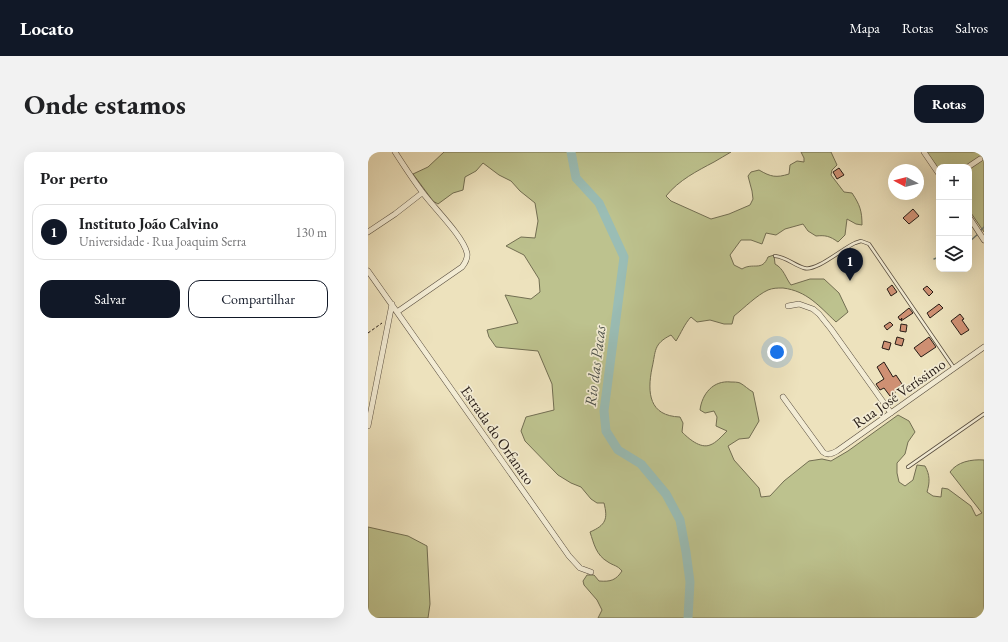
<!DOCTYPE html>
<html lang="pt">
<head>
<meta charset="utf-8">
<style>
	body { margin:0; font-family:"EB Garamond",serif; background:#f2f2f2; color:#202124 }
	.controls { position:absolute; right:12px; top:12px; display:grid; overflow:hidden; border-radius:8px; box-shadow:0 4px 16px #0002 }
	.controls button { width:36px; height:36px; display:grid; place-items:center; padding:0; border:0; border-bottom:1px solid #e0e0e0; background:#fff; color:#202124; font:20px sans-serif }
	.compass { position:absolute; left:520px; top:12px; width:36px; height:36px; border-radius:50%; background:#fff; box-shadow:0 4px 16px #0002; rotate:277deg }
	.you { position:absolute; left:409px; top:200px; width:14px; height:14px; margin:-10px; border:3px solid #fff; border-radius:50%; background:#1a73e8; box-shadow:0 0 0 6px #1a73e833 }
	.badge { display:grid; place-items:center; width:26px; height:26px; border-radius:50%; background:#111827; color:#fff; font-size:13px; font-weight:700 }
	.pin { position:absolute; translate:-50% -33px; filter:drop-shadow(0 1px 2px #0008) }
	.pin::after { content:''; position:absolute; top:21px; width:14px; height:12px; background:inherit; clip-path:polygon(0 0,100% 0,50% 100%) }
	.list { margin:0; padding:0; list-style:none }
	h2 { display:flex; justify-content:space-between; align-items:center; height:52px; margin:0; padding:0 16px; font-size:17px }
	h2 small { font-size:13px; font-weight:400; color:#757577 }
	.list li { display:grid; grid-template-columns:26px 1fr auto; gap:12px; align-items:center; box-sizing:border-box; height:56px; margin:0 8px 8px; padding:0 8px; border:1px solid #e0e0e0; border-radius:12px }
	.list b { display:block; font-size:15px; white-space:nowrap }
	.list p { margin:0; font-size:13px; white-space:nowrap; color:#757577 }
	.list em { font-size:13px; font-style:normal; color:#757577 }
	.actions { display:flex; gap:8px; padding:12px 16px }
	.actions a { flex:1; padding:9px 0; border:1px solid #111827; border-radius:12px; text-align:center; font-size:14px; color:#111827 }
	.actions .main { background:#111827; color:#fff }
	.icon { flex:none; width:22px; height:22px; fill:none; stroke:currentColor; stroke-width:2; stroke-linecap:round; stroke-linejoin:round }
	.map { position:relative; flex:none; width:616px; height:466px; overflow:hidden; border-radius:12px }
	header { display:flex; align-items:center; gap:24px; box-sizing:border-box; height:56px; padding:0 20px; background:#111827; color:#fff }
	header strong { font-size:19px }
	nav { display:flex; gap:22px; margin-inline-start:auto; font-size:14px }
	.intro { display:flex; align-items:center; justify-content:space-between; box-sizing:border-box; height:96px; padding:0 24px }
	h1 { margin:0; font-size:28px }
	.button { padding:10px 18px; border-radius:12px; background:#111827; color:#fff; font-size:14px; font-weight:700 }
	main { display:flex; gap:24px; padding:0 24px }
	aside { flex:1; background:#fff; border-radius:12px; box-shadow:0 4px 16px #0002 }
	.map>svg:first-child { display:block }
	.green { fill:#bdc28e; stroke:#726e52 }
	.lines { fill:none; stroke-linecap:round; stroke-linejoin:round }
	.stream { stroke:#6c7c75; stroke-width:1.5 }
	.river { stroke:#9abdb5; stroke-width:9 }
	.building { fill:#cf9073; stroke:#261b15 }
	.lane-casing { stroke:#584d3f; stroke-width:4 }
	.street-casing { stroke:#584d3f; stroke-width:6 }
	.path { stroke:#261b15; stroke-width:1; stroke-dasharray:3 2; stroke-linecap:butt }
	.lane { stroke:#f3ecd4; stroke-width:2.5 }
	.street { stroke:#f3ecd4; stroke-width:5 }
	.labels { text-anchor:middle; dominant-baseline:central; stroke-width:3.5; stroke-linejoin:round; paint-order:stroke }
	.street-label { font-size:15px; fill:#261b15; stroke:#f3ecd4 }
	.water-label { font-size:16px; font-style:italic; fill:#4f544d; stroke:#f3ecd4 }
</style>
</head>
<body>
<header>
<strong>Locato</strong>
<nav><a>Mapa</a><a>Rotas</a><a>Salvos</a></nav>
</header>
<div class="intro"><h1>Onde estamos</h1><a class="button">Rotas</a></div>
<main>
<aside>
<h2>Por perto<small></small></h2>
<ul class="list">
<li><span class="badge">1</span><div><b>Instituto João Calvino</b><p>Universidade · Rua Joaquim Serra</p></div><em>130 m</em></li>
</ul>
<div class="actions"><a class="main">Salvar</a><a>Compartilhar</a></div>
</aside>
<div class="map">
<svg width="616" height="466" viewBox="0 0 616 466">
	<rect width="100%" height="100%" fill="#ede2bd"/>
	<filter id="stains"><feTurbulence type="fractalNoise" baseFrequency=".005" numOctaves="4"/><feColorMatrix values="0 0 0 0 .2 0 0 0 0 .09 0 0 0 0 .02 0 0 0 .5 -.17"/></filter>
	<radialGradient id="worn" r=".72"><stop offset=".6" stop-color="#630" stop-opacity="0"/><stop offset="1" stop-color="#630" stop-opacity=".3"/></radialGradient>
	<!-- green -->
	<path class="green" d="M 76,0 L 363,0 C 357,3 352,7 346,10 C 329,19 311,28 298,44 L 303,49 L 343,67 L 361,62 L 382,53 L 385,47 L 384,39 L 380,24 L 383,20 L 391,18 C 403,25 408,26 421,22 L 422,13 L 429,9 L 436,10 L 436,6 L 433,0 L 463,0 L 469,13 L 464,18 L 463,23 L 476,40 L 484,41 C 492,53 494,59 494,73 L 488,72 L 479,67 L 477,83 L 470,90 C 462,84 457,83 448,84 L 440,79 L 435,72 L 417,77 L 408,83 L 398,81 L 394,92 L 383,88 L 373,88 L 362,103 L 366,113 L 374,117 C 385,110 394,120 400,105 L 406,103 L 407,112 C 416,117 417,125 423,133 L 442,127 L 456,127 L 471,141 L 480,160 L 468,170 C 451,154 439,139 415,136 C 409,136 405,136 400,138 C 389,143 376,156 366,164 L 364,172 L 356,172 L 342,168 L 329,170 L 323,165 C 317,171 313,181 308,189 L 303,183 C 285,192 288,199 284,216 C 279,241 281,264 312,265 L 315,271 L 314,280 C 320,286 332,297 342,293 C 348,291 354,284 359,279 L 348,274 L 349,265 L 346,259 L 337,261 L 332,258 C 334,242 345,228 363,230 C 365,230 370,230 372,231 C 376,233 381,238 385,240 L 391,269 L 381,286 L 371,287 L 360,294 L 366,308 L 391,336 L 393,345 L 402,344 L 416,329 L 441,309 L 454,307 L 463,309 L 480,299 L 530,263 L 541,269 L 547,280 L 540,290 L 537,302 L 529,311 L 529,321 L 531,330 L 537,334 L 545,328 L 549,313 L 557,314 C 562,323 562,330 559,340 L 565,344 L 573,345 L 574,336 L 580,337 L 603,354 L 608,364 L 614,361 L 582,320 C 589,310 603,307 616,308 L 616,466 L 230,466 L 234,458 L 229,448 L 216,433 L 215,429 L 219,423 L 226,423 L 231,429 C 243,430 248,428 254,419 C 249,413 246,414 240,410 C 228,403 226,392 222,380 C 238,373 240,367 236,351 L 229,351 L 223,347 L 213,335 L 203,331 L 190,323 L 157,289 L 153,279 L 158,265 L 186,258 L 184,232 L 170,199 L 128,195 L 121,185 L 119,178 L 150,171 L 137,143 L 163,147 L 172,140 L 171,127 L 156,103 L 138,94 L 153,85 L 167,86 L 170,69 L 167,51 L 152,39 L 143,29 L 131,23 L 115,11 L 108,19 L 97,25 L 95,38 L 85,41 L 70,52 L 65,49 L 45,22 L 60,15 Z
		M 558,0 L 615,0 L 616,10 L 616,80 L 601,58 L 601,15 L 571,15 L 571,17 Z
		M 0,375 L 40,384 L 59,394 L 62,452 L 60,466 L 0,466 Z"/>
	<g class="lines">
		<!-- stream -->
		<path class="stream" d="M 612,79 L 616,75
			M 601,90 L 610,82
			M 566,107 L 571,105"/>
		<!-- river -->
		<path class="river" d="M 203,0 L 208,26 L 231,51 L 256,105 L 236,259 L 238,279 L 250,298 L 273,312 L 298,342 L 312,368 L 318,400 L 322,430 L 320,466"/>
	</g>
	<!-- building -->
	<path class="building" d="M 471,16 L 476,23 L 469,27 L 465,20 Z
		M 545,57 L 551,64 L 541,72 L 535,66 Z
		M 524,133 L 529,140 L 523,144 L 519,137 Z
		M 559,134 L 565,140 L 561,144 L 555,137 Z
		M 571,152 L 575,156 L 562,166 L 559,161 Z
		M 541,156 L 545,161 L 533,169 L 534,166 L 532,168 L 530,165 Z
		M 592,162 L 596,167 L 594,168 L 601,178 L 593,183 L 583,169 Z
		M 522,170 L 525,173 L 519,178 L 516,174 Z
		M 533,172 L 539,173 L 538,180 L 532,179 Z
		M 529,185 L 536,187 L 534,194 L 527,192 Z
		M 561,185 L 568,195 L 553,205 L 546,196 Z
		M 516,189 L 523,191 L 521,198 L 514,196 Z
		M 516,210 L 525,225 L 528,223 L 534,232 L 529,236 L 530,238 L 522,244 L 516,236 L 512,238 L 508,232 L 516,227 L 509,215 Z"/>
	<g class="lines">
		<!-- lane casing -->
		<g class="lane-casing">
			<path id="lane" d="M 407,104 C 418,105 426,113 436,116 C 448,120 475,96 487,91 L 493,89 L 501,92 L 586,216
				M 540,315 L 616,262"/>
		</g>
		<!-- street casing -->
		<g class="street-casing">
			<path id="street" d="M 27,0 C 36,14 45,28 55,41 C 66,56 95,84 99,101 C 100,106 97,111 94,115 L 29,160
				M 556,0 L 571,22
				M 600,15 L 612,7
				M 601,65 L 616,88
				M 0,80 L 27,62 L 54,41
				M 0,119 L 201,404 L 212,416 L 223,420
				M 420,154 L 431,152 L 445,157 L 451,162 L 463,177 L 523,261
				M 415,245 L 455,300 C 459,304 464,302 469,299 L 616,195
				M 0,274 L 24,152"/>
		</g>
		<!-- path -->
		<path class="path" d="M 0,181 L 14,171"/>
		<!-- lane -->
		<use href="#lane" class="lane"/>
		<!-- street -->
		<use href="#street" class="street"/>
	</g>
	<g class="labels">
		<!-- street labels -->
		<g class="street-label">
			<text transform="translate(531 241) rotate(-35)">Rua José Veríssimo</text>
			<text transform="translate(130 283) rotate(55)">Estrada do Orfanato</text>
		</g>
		<!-- water labels -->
		<g class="water-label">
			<text transform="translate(227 214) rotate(-83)">Rio das Pacas</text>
		</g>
	</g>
	<rect width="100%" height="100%" filter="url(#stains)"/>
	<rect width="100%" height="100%" fill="url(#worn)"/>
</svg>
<div class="controls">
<button>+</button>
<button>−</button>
<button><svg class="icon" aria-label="layers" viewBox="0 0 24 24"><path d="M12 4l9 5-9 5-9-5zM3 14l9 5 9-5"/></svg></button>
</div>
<svg class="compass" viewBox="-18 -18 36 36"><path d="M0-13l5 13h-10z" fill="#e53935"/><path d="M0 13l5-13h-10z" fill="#757577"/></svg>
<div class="you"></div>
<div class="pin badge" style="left:482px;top:129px">1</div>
</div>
</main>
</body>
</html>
